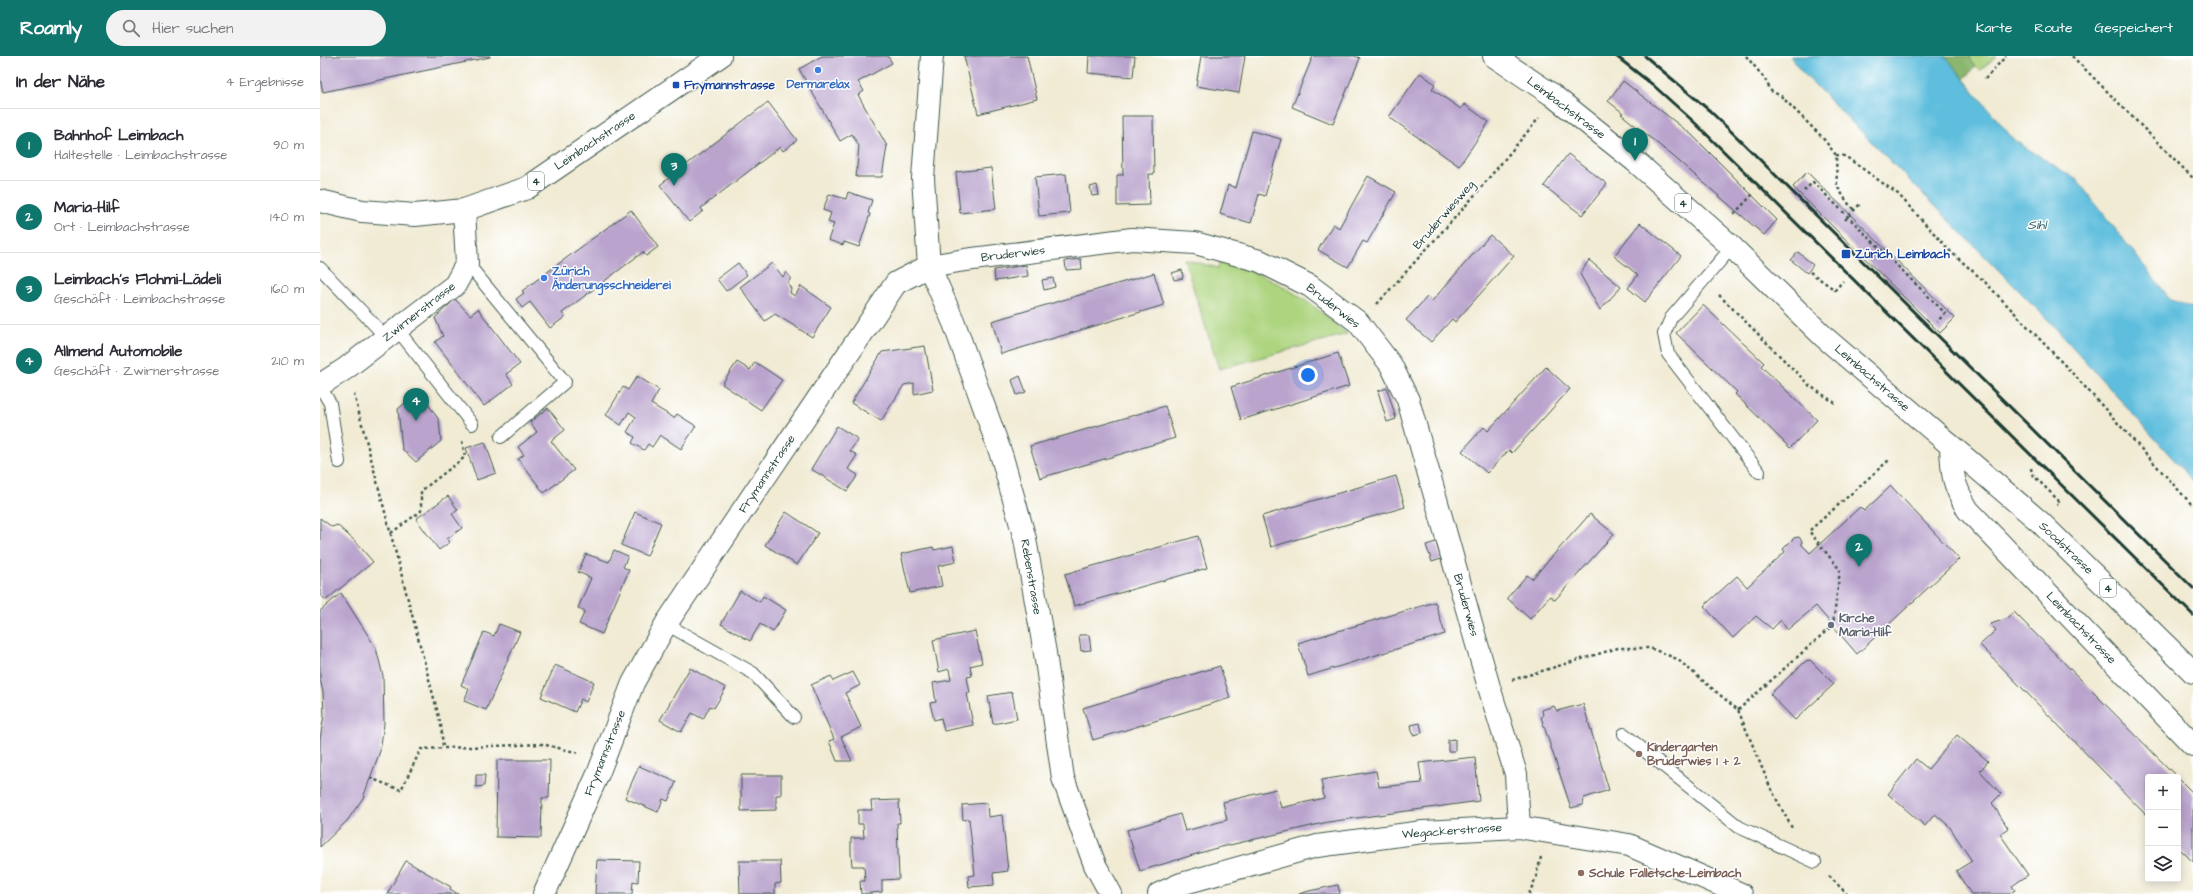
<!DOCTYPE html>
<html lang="de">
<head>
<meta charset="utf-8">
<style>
	body { margin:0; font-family:"Architects Daughter",sans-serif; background:#f2f2f3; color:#2b2b33 }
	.controls { position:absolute; right:12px; bottom:12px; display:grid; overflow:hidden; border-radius:4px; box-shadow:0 2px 10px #0003 }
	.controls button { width:36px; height:36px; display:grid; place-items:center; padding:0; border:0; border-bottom:1px solid #e1e1e2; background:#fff; color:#2b2b33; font:20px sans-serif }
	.you { position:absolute; left:988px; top:319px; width:14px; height:14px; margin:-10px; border:3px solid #fff; border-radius:50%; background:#1a73e8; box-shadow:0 0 0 6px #1a73e833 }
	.badge { display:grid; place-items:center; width:26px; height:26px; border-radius:50%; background:#0f766e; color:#fff; font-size:13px; font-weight:700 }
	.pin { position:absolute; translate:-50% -33px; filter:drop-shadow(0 1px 2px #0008) }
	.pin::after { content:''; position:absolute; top:21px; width:14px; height:12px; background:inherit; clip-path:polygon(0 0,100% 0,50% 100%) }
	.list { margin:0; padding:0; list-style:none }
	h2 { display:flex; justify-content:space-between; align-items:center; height:52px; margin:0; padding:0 16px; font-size:17px }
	h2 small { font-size:13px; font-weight:400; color:#7c7c81 }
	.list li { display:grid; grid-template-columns:26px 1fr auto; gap:12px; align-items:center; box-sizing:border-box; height:72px; padding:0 16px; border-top:1px solid #e1e1e2 }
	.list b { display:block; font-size:15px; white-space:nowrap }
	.list p { margin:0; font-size:13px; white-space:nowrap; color:#7c7c81 }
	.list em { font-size:13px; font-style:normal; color:#7c7c81 }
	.icon { flex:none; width:22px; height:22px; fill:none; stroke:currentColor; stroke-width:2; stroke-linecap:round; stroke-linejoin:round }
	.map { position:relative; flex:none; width:1873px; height:838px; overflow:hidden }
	header { display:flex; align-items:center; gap:24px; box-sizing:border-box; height:56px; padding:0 20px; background:#0f766e; color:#fff }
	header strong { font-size:19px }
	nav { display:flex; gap:22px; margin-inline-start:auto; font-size:14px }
	.search { width:280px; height:36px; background:#f2f2f3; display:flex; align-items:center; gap:10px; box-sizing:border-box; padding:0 14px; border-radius:22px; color:#7c7c81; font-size:15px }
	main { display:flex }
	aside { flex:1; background:#fff }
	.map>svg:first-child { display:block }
	.green { fill:#add47f; stroke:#66885a }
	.forest { fill:#8ab66e; stroke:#547a51 }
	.water { fill:#5fbedd; stroke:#3f7e88 }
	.building { fill:#baa4cd }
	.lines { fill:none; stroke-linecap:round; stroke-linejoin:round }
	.lane-casing { stroke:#3e574c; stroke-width:14 }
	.street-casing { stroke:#3e574c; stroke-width:24 }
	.secondary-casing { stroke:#3e574c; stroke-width:24 }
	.primary-casing { stroke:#3e574c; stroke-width:24 }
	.path { stroke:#3e574c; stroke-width:2.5; stroke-dasharray:3 3; stroke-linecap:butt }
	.lane { stroke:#fff; stroke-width:12 }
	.street { stroke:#fff; stroke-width:22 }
	.secondary { stroke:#fff; stroke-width:22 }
	.primary { stroke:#fff; stroke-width:22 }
	.rail { stroke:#1f3d34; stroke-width:3 }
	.shop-dot { fill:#3f7fe0; stroke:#fff; stroke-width:1.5 }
	.transit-dot { fill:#1a4fb4; stroke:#fff; stroke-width:1.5 }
	.worship-dot { fill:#6b7280; stroke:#fff; stroke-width:1.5 }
	.education-dot { fill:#8d6e63; stroke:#fff; stroke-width:1.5 }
	.labels { text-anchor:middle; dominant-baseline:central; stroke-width:3; stroke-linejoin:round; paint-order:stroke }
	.shield { fill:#fff; stroke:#627771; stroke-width:1 }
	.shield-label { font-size:11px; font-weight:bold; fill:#1f3d34 }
	.shop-label { font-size:12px; font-weight:bold; fill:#366cbe; stroke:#fff }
	.transit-label { font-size:12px; font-weight:bold; fill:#164399; stroke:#fff; text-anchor:start }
	.street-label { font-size:12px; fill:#1f3d34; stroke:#fff }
	.worship-label { font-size:12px; font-weight:bold; fill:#5b616d; stroke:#fff; text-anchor:start }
	.education-label { font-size:12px; font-weight:bold; fill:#785e54; stroke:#fff; text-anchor:start }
	.water-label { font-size:13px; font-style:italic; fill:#326467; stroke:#fff }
</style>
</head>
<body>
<header>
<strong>Roamly</strong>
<div class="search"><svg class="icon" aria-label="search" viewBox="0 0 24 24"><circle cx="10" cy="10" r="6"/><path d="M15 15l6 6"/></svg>Hier suchen</div>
<nav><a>Karte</a><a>Route</a><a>Gespeichert</a></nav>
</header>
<main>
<aside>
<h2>In der Nähe<small>4 Ergebnisse</small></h2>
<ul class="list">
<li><span class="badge">1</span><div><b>Bahnhof Leimbach</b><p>Haltestelle · Leimbachstrasse</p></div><em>90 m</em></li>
<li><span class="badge">2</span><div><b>Maria-Hilf</b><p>Ort · Leimbachstrasse</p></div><em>140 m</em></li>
<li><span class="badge">3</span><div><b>Leimbach's Flohmi-Lädeli</b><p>Geschäft · Leimbachstrasse</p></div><em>160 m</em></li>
<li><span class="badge">4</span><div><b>Allmend Automobile</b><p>Geschäft · Zwirnerstrasse</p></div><em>210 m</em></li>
</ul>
</aside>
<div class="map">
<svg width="1873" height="838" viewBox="0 0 1873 838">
	<rect width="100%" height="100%" fill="#fff"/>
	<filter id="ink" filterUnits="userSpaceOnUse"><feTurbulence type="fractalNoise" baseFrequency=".025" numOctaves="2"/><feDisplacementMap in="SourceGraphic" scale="8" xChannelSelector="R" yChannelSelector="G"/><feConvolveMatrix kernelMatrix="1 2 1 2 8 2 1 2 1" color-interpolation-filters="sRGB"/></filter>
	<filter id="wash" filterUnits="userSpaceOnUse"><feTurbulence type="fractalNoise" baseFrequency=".012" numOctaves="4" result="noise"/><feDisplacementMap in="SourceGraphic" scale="16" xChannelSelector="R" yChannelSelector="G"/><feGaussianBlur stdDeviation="0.9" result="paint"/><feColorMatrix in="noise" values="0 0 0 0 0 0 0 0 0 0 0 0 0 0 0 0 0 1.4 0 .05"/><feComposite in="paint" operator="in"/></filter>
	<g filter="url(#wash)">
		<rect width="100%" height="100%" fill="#f1ebd4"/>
		<!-- green -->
		<path class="green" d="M 1649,0 L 1677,0 L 1660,14 L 1655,11 Z
			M 864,203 L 898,212 L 900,205 C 948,216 991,245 1027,278 L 899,313 Z"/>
		<!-- forest -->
		<path class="forest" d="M 1625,0 L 1649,0 L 1655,11 L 1644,23 Z"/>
		<!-- water -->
		<path class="water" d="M 1470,0 L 1625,0 L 1694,84 L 1757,124 L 1850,243 L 1873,252 L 1873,425 L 1730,266 L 1482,16 Z"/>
		<g id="blocks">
			<!-- building -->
			<path class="building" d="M 0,0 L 170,0 L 170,1 L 3,36 L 0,22 Z
				M 502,0 L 568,0 L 572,7 L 538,26 L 544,35 L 538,39 L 567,90 L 562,121 L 536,121 L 539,90 L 532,78 L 520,85 L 479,13 Z
				M 644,0 L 707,0 L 717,43 L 658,58 Z
				M 769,0 L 815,0 L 813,21 L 768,17 Z
				M 881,0 L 925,0 L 919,37 L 876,30 Z
				M 993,0 L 1034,0 L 1040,2 L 1013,68 L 972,51 Z
				M 1100,17 L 1115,28 L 1112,33 L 1141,53 L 1144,48 L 1169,66 L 1139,110 L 1069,61 Z
				M 1303,25 L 1372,79 L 1457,164 L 1444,179 L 1354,101 L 1301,58 L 1303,57 L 1288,45 Z
				M 448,46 L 477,84 L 463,95 L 460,91 L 381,152 L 383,155 L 369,166 L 340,129 Z
				M 802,60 L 833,60 L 834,118 L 829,118 L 830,149 L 797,150 L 797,119 L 803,119 Z
				M 932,75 L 961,83 L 945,140 L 939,138 L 931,167 L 900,158 L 908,129 L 916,132 Z
				M 1248,98 L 1287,128 L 1262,159 L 1224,130 Z
				M 671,112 L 676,153 L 640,157 L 636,116 Z
				M 1487,116 L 1635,262 L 1620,277 L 1473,131 Z
				M 746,118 L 750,157 L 719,160 L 715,121 Z
				M 1048,120 L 1076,136 L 1047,187 L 1043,185 L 1028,211 L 998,194 L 1013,168 L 1019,172 Z
				M 777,129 L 779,139 L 772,140 L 770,131 Z
				M 528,136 L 552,144 L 548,157 L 550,158 L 539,191 L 524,186 L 523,189 L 508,184 L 514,168 L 508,166 L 511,157 L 503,154 L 509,138 L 526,143 Z
				M 311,154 L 338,191 L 326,200 L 323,196 L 242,257 L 245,261 L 230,272 L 210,246 L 202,252 L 196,243 L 204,237 L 202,235 Z
				M 1320,167 L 1361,200 L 1325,246 L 1308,232 L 1318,219 L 1294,200 Z
				M 1170,179 L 1194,200 L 1135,266 L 1132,263 L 1111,286 L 1086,264 L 1107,241 L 1112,245 Z
				M 1478,196 L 1493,209 L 1487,217 L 1471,204 Z
				M 761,203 L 762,213 L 746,214 L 745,205 Z
				M 1269,204 L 1301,231 L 1280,254 L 1260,218 Z
				M 418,207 L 427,219 L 406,235 L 397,223 Z
				M 452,207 L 463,221 L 466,216 L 471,222 L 468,227 L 471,233 L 470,237 L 475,240 L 481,230 L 511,251 L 492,281 L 455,258 L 445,265 L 420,231 Z
				M 706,209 L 708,220 L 675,225 L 674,214 Z
				M 862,214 L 863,222 L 854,224 L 852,217 Z
				M 834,217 L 844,249 L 681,298 L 672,265 Z
				M 733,222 L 735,231 L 724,234 L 722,224 Z
				M 135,243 L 150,259 L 158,253 L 200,308 L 186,318 L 193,328 L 164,350 L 115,286 L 123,280 L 115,262 Z
				M 1383,249 L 1444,307 L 1441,310 L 1497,364 L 1470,392 L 1415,338 L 1417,336 L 1356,277 Z
				M 605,290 L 613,334 L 594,338 L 594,327 L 584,329 L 561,365 L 531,347 L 562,296 Z
				M 1018,297 L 1029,330 L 921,364 L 911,331 Z
				M 417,306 L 430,314 L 435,306 L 462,324 L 441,354 L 402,328 Z
				M 1226,311 L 1250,333 L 1192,397 L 1189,394 L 1167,417 L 1142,395 L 1164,371 L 1168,375 Z
				M 317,320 L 339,334 L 331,348 L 354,362 L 357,358 L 376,370 L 361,393 L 340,379 L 332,391 L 328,388 L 324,394 L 312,387 L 315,381 L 307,376 L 316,361 L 309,356 L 301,369 L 286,359 L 303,331 L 308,334 Z
				M 700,320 L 706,336 L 697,339 L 692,324 Z
				M 1067,332 L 1076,363 L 1067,366 L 1058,335 Z
				M 99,335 L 119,364 L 121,385 L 96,406 L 82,393 L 78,353 Z
				M 845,350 L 855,382 L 720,422 L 710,390 Z
				M 228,352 L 245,374 L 231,385 L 254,414 L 224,437 L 198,403 L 204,399 L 198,391 L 217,376 L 210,366 Z
				M 517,370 L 538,383 L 530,395 L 537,399 L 528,413 L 538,419 L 527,435 L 491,413 Z
				M 165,386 L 176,417 L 157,424 L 146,392 Z
				M 1076,420 L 1085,451 L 951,491 L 942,460 Z
				M 1571,430 L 1639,503 L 1537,598 L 1496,550 L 1467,574 L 1461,564 L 1452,573 L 1436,560 L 1413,582 L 1384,550 L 1417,520 L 1427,531 L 1465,496 L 1463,493 L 1474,482 L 1479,481 L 1482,485 L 1482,489 L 1490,497 L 1540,451 L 1544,455 Z
				M 128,440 L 138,454 L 132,458 L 142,472 L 127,483 L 130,486 L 119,494 L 96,463 Z
				M 315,456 L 341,467 L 327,500 L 301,489 Z
				M 466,456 L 498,477 L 477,509 L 445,489 Z
				M 1270,458 L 1294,478 L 1235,544 L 1230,540 L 1210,563 L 1187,542 L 1207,519 L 1212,523 Z
				M 0,462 L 12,471 L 17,469 L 36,486 L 53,506 L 6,544 L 0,539 Z
				M 878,480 L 887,512 L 754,550 L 745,518 Z
				M 1116,486 L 1121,503 L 1112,506 L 1106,489 Z
				M 633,490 L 636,506 L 618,510 L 622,530 L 590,537 L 581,498 L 613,491 L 614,494 Z
				M 294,494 L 308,500 L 303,511 L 309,514 L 282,578 L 259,568 L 265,555 L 258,552 L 271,522 L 258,516 L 266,498 L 289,506 Z
				M 420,535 L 440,546 L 443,540 L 466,554 L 453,576 L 440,568 L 430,585 L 401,568 Z
				M 21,537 L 56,592 L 63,620 L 64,668 L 60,695 L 43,742 L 27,765 L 0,791 L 0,683 L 4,659 L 3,636 L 0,623 L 0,555 Z
				M 1115,546 L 1125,578 L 988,620 L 978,587 Z
				M 1694,556 L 1857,721 L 1828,721 L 1828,761 L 1660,589 L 1676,574 L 1670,568 L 1687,563 Z
				M 179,568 L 200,576 L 166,654 L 144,645 L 149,633 L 141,629 L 164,576 L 174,580 Z
				M 655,575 L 662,607 L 650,610 L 652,620 L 647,621 L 650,637 L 647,637 L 653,669 L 624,675 L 621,662 L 614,664 L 610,647 L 616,646 L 613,627 L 631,624 L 629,613 L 619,616 L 613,584 Z
				M 759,579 L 769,579 L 771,594 L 761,595 Z
				M 1490,604 L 1514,628 L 1475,664 L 1450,638 L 1486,605 Z
				M 235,609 L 274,626 L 266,646 L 261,643 L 255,656 L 221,641 Z
				M 900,610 L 910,642 L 773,684 L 763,652 Z
				M 370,612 L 406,632 L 394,652 L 390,650 L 383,663 L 372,657 L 361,676 L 340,664 Z
				M 533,616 L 540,629 L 525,637 L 541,671 L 521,681 L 532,705 L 517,705 L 509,685 L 514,683 L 491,629 L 511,620 L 513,625 Z
				M 692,636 L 697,663 L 673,668 L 668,640 Z
				M 1263,648 L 1289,734 L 1264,742 L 1263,749 L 1251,752 L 1221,661 L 1223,660 L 1222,654 L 1234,650 L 1237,655 Z
				M 1100,667 L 1102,677 L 1093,679 L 1091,669 Z
				M 1637,679 L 1668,705 L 1660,715 L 1681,738 L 1672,747 L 1688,772 L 1680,778 L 1708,819 L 1692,830 L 1695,834 L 1689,838 L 1651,838 L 1636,815 L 1652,805 L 1629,770 L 1615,758 L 1605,770 L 1568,738 L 1596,703 L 1608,713 Z
				M 1135,683 L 1135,695 L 1128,695 L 1128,684 Z
				M 1155,701 L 1159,745 L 1008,766 L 893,793 L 820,815 L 807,774 L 860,758 L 865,775 L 907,764 L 903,746 L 956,733 L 961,752 L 1004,742 L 1001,724 L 1056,715 L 1059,731 L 1102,727 L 1099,707 Z
				M 177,704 L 230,704 L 229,742 L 222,742 L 221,782 L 176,781 Z
				M 319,710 L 356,726 L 348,745 L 343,743 L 338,756 L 305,742 Z
				M 156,719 L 165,719 L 164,730 L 156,731 Z
				M 421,719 L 461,719 L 461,739 L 456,739 L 456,754 L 421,755 Z
				M 1858,722 L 1873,737 L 1873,806 L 1858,791 Z
				M 579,744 L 580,767 L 577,767 L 579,823 L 562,824 L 562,836 L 541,838 L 540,825 L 545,825 L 544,810 L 532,810 L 531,797 L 531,782 L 544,782 L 543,768 L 538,768 L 538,754 L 552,754 L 551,745 Z
				M 667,747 L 668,761 L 682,759 L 688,815 L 673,817 L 674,829 L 649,831 L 648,820 L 655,819 L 649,763 L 643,764 L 642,749 Z
				M 277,804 L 319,805 L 318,826 L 313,825 L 312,838 L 275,838 Z
				M 86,805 L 131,831 L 130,833 L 138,838 L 67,838 Z
				M 419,805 L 460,805 L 461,827 L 455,828 L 455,838 L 420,838 Z
				M 1018,829 L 1020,838 L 979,838 L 989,835 Z"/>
		</g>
	</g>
	<g filter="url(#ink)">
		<use href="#blocks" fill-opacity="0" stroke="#3e574c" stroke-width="1"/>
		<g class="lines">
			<!-- lane casing -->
			<g class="lane-casing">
				<path id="lane" d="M 1412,191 L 1351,262 L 1344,278 L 1348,298 L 1439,416
					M 147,207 L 245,326 L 181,381
					M 0,212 L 67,282
					M 77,273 L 152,368
					M 0,331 L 10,347 L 19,406
					M 346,568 L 433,617 L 474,661
					M 1304,678 L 1419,771 L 1495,806"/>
			</g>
			<!-- street casing -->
			<g class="street-casing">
				<path id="street" d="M 612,0 L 603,122 L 609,210 L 634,267 L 682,401 L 705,483 L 725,597 L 743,722 L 775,809 L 791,838
					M 0,329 L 25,313 L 135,229 L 147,207 L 144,154
					M 224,838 L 278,718 L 313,627 L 346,568 L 576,227 L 609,210 L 645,204 L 812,183 L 875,187 L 940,205 L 990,230 L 1038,266 L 1071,309 L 1088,344 L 1169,631 L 1196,718 L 1199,771
					M 839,838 L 861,828 L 997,790 L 1103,776 L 1199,771 L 1309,789 L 1421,838"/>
			</g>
			<!-- secondary casing -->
			<g class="secondary-casing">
				<path id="secondary" d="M 1631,390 C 1632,419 1633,429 1648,454 L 1873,689"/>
			</g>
			<!-- primary casing -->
			<g class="primary-casing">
				<path id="primary" d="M 1174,0 L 1231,38 L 1315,105 L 1412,191 L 1504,281 L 1720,466 L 1873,616
					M 0,145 L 42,155 L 95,159 L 144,154 L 207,132 L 400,0"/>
			</g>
			<!-- path -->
			<path class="path" d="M 1426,0 L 1445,23 L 1451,35 L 1461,40 L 1502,81 L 1516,99 L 1517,130 L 1527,146 L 1534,154
				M 1752,0 L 1873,122
				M 1665,23 L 1686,0
				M 1516,99 L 1525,100 L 1578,138 L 1631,196 L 1665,226 L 1756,321 L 1873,450
				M 1484,135 L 1493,126 L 1625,257 L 1617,266
				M 1414,158 L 1433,138
				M 1525,164 L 1541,147
				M 1490,216 L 1515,234 L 1523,225
				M 1399,239 L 1490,330 L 1515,347
				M 1057,248 L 1148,147 L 1219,62
				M 34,338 L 121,669 L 123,691
				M 1711,412 L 1712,418 L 1740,446 L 1737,449
				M 71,477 L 101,455 L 101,435 L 145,401 L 142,385
				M 1192,624 L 1298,592 L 1330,592 L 1357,603 L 1418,654 L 1450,731 L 1472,772
				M 1418,654 L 1513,569 L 1520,514 L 1489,475 L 1569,404
				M 50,722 L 81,734 L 101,693 L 222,688 L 259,697
				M 1509,820 L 1527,838
				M 1209,838 L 1216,821 L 1221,801"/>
			<!-- lane -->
			<use href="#lane" class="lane"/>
			<!-- street -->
			<use href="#street" class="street"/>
			<!-- secondary -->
			<use href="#secondary" class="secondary"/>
			<!-- primary -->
			<use href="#primary" class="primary"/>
			<!-- rail -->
			<path class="rail" d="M 1296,0 L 1333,29 L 1374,66 L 1873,559
				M 1325,0 L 1390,55 L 1422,86 L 1873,532"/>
		</g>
	</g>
	<!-- markers -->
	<g class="shop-dot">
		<circle cx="498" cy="14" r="4"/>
		<circle cx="224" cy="222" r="4"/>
	</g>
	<g class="transit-dot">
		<rect x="352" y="25" width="8" height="8" rx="2"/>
		<rect x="1521" y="193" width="10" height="10" rx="2"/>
	</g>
	<circle class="worship-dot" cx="1511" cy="569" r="4"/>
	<g class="education-dot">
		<circle cx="1319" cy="698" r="4"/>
		<circle cx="1261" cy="817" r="4"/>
	</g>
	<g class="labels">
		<!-- shield labels -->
		<g class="shield">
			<rect x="208" y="116" width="16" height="18" rx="3"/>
			<rect x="1355" y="138" width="16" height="18" rx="3"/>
			<rect x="1780" y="523" width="16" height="18" rx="3"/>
		</g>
		<g class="shield-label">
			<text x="216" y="125">4</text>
			<text x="1363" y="147">4</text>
			<text x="1788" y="532">4</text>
		</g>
		<!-- shop labels -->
		<g class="shop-label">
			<text x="498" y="28">Dermarelax</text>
			<text x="232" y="215" text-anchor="start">Zürich<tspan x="232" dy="14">Änderungsschneiderei</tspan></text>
		</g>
		<!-- transit labels -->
		<g class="transit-label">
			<text x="364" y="29">Frymannstrasse</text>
			<text x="1535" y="198">Zürich Leimbach</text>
		</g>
		<!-- street labels -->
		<g class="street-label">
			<text transform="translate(1246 52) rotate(37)">Leimbachstrasse</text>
			<text transform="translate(275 85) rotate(-34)">Leimbachstrasse</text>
			<text transform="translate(1124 159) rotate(-49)">Bruderwiesweg</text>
			<text transform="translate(693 198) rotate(-7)">Bruderwies</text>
			<text transform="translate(1013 250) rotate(38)">Bruderwies</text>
			<text transform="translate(99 256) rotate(-38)">Zwirnerstrasse</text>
			<text transform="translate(1552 322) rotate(41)">Leimbachstrasse</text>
			<text transform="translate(447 418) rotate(-56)">Frymannstrasse</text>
			<text transform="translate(1746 492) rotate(44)">Soodstrasse</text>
			<text transform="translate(711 521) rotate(80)">Rebenstrasse</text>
			<text transform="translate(1146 549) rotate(74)">Bruderwies</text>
			<text transform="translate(1761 572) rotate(46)">Leimbachstrasse</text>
			<text transform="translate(285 697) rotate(-68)">Frymannstrasse</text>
			<text transform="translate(1132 775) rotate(-4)">Wegackerstrasse</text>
		</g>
		<!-- worship labels -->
		<g class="worship-label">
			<text x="1519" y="562">Kirche<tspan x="1519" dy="14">Maria-Hilf</tspan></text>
		</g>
		<!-- education labels -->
		<g class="education-label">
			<text x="1327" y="691">Kindergarten<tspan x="1327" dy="14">Bruderwies 1 + 2</tspan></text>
			<text x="1269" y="817">Schule Falletsche-Leimbach</text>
		</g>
		<!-- water labels -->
		<g class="water-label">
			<text x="1717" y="169">Sihl</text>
		</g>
	</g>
</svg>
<div class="controls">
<button>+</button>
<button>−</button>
<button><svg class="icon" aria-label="layers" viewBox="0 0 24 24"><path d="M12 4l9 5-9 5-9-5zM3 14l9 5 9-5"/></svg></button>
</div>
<div class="you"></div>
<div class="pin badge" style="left:1315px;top:105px">1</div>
<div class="pin badge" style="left:1539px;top:511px">2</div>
<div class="pin badge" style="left:354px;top:130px">3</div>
<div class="pin badge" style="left:96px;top:365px">4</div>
</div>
</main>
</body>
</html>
